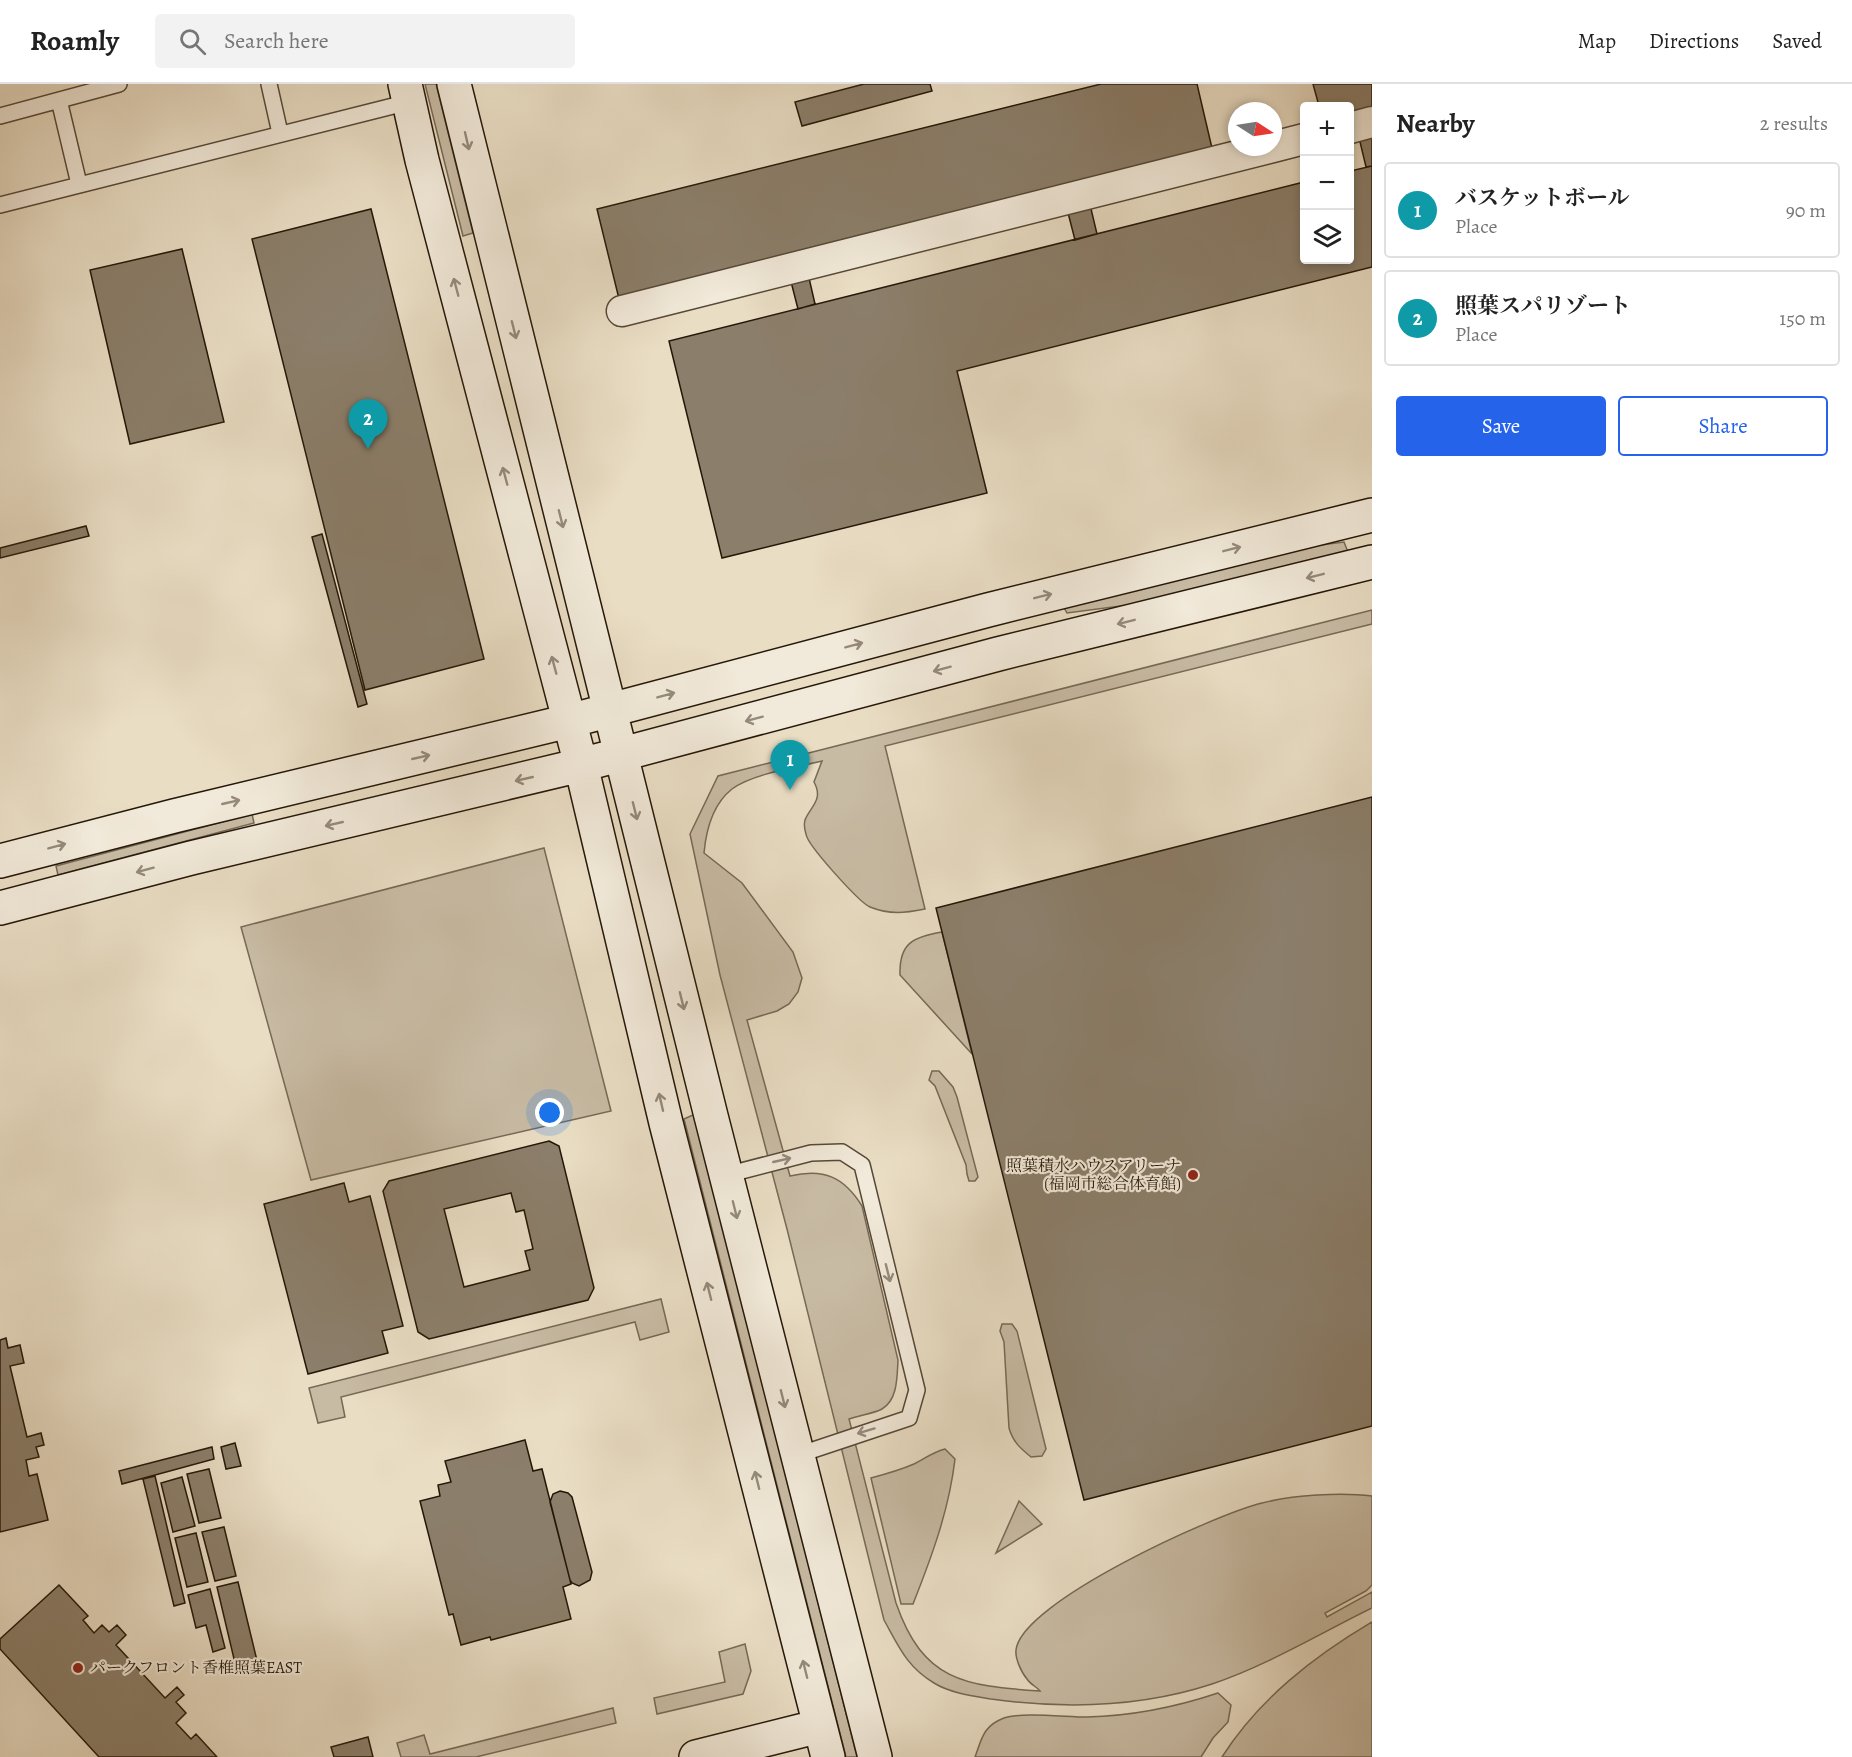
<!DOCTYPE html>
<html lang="en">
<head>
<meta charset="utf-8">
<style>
	body { margin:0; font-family:Alegreya,"Noto Serif JP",serif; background:#f2f2f2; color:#222 }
	.controls { position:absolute; right:18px; top:18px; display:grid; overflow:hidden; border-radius:6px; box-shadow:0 3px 9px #0003 }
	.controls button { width:54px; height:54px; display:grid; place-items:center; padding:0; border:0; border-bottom:2px solid #e0e0e0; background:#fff; color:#222; font:30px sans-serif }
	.compass { position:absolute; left:1228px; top:18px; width:54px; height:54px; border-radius:50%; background:#fff; box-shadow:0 3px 9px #0003; rotate:102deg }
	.you { position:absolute; left:550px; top:1029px; width:21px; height:21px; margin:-15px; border:4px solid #fff; border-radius:50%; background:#1a73e8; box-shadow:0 0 0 9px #1a73e833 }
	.badge { display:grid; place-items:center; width:39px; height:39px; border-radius:50%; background:#2563eb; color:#fff; font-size:20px; font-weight:700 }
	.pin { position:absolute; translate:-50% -50px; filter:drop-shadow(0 2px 3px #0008) }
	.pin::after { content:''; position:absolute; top:32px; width:21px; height:18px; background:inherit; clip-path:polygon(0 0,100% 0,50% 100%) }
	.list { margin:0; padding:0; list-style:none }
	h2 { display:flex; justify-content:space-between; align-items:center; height:78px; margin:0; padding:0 24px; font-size:26px }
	h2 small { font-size:20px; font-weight:400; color:#767676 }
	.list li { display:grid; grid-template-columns:39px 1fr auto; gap:18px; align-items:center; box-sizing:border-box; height:96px; margin:0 12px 12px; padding:0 12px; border:2px solid #e0e0e0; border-radius:6px }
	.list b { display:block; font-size:22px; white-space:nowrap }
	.list p { margin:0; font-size:20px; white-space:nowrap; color:#767676 }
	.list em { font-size:20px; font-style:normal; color:#767676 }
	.actions { display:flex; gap:12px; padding:18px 24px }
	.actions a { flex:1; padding:14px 0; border:2px solid #2563eb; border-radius:6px; text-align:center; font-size:21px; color:#2563eb }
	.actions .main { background:#2563eb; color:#fff }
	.icon { flex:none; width:33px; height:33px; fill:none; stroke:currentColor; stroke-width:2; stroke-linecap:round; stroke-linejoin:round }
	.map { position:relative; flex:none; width:1372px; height:1673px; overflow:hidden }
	header { display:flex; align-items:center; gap:36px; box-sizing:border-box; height:84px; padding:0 30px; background:#fff; border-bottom:2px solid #e0e0e0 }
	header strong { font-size:28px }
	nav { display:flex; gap:33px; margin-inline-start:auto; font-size:21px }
	.search { width:420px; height:54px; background:#f2f2f2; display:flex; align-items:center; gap:15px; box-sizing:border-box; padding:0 21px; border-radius:6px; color:#767676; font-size:22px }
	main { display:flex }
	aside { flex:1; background:#fff }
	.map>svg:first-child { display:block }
	.green { fill:#c8bba4; stroke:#766956; stroke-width:1.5 }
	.building { fill:#8b7e6a; stroke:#251708; stroke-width:1.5; fill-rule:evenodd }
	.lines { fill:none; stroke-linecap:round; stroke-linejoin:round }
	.lane-casing { stroke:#564837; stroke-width:18 }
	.street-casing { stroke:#564837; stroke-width:33 }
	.secondary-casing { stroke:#251708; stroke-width:36 }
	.lane { stroke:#f1e9d9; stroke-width:15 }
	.street { stroke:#f1e9d9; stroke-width:30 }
	.secondary { stroke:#f1e9d9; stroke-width:33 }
	.oneway { stroke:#958a7b }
	.poi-dot { fill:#8f2418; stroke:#f1e9d9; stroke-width:2 }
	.labels { text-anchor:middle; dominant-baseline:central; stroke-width:4.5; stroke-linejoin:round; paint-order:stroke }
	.poi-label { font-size:16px; fill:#251708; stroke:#f1e9d9; text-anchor:end }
</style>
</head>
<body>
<header>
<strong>Roamly</strong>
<div class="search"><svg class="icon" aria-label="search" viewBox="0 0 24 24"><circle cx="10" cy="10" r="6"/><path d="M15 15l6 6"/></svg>Search here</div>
<nav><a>Map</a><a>Directions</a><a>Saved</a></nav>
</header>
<main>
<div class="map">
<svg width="1372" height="1673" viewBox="0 0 1372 1673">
	<rect width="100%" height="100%" fill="#e9ddc4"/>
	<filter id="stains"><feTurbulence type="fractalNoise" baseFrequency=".00333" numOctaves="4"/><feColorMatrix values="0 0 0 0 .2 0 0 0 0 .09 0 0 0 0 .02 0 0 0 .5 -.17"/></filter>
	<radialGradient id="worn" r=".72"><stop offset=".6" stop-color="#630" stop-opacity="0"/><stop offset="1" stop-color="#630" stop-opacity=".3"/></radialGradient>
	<!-- green -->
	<path class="green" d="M 425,0 L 436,0 L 473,149 L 463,152 Z
		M 1344,458 L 1348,468 L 1136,520 L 1067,529 L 1063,522 L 1274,467 Z
		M 1372,526 L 1372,540 L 885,662 L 925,825 C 905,829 890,831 870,823 C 860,819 807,761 806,750 C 805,747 804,740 805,736 C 810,723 824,716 814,698 L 822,677 C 797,683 752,690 732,705 C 713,720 706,747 704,769 L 742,799 L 793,868 L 802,894 L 798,908 L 789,920 L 777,927 L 747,936 L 790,1092 C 824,1084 844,1093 862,1122 L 898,1276 C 897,1292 898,1316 882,1325 C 873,1330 859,1331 849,1335 L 896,1519 C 923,1597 964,1602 1040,1607 C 1037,1603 1030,1600 1027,1595 C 1021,1588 1015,1574 1016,1566 C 1021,1518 1216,1430 1262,1419 C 1293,1411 1341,1408 1372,1412 L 1372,1501 L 1366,1507 L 1325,1529 L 1327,1533 L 1372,1508 L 1372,1524 C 1319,1550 1268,1581 1212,1600 C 1142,1623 1064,1625 991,1615 C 973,1612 950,1609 934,1599 C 907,1583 899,1563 884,1536 L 787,1145 L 720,891 L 690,750 L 718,692 Z
		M 252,730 L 254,739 L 58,791 L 56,782 Z
		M 544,764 L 611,1027 L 311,1096 L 241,843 Z
		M 942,848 L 972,970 L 900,891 C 899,859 913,853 942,848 Z
		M 932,987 L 939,987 L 953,1003 L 957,1013 L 978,1093 L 975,1097 L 969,1097 L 967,1090 L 966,1081 L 935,1002 L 929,996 Z
		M 695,1030 L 857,1673 L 846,1673 L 684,1035 Z
		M 661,1215 L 669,1248 L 640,1256 L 635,1238 L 341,1313 L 345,1333 L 318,1339 L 309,1304 Z
		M 1002,1240 L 1012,1240 L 1017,1247 L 1046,1365 L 1042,1372 L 1031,1373 C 1020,1364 1013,1358 1009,1344 L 1004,1258 L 1000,1247 Z
		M 945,1365 L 955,1375 C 949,1426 932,1472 913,1520 L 901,1520 L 871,1394 C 886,1390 900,1386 914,1380 C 926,1374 931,1369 945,1365 Z
		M 1019,1417 L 1042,1440 L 996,1469 Z
		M 1372,1538 L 1372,1673 L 1222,1673 C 1259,1615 1313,1573 1372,1538 Z
		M 745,1560 L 751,1587 L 743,1610 L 657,1630 L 654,1614 L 725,1598 L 719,1568 Z
		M 1218,1609 L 1231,1621 L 1228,1638 L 1213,1654 L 1201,1673 L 975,1673 C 982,1654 983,1642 1004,1634 C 1021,1628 1066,1633 1087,1633 C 1131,1632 1176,1623 1218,1609 Z
		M 613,1624 L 616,1639 L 476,1673 L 401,1673 L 397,1659 L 424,1651 L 430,1670 Z"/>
	<!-- building -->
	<path class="building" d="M 864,0 L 930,0 L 932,7 L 802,42 L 795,18 Z
		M 1101,0 L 1197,0 L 1215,77 L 1087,108 L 1097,150 L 1075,156 L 1065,117 L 806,181 L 815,220 L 798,225 L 787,182 L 621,223 L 597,125 Z
		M 1313,0 L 1372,0 L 1372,82 L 1366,83 L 1356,41 L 1350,43 L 1350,22 L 1319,22 Z
		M 1372,82 L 1372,183 L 957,287 L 987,409 L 722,474 L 669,257 L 1304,98 L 1304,176 L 1350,176 L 1350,87 Z
		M 371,125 L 484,575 L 365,606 L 252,155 Z
		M 182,165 L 224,338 L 130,360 L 90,186 Z
		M 86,442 L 89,452 L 0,474 L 0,464 Z
		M 322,450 L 367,620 L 358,623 L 312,453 Z
		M 1372,713 L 1372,1342 L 1084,1416 L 936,824 Z
		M 549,1057 L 559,1062 L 594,1204 L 588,1216 L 429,1255 L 418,1248 L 383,1107 L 389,1097 ZM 511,1109 L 516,1128 L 524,1126 L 533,1165 L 525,1167 L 530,1186 L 464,1203 L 444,1125 Z
		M 344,1099 L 349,1118 L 370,1112 L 403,1242 L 382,1247 L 388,1269 L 308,1290 L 264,1120 Z
		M 6,1254 L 8,1264 L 20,1261 L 24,1279 L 10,1282 L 27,1353 L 41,1349 L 44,1361 L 36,1363 L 39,1373 L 26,1376 L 29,1392 L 37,1390 L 48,1436 L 0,1448 L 0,1256 Z
		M 525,1356 L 533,1387 L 542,1385 L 570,1496 L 571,1500 L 563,1503 L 571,1535 L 491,1556 L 490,1553 L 461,1561 L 453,1530 L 449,1531 L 420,1417 L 440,1412 L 438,1401 L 451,1398 L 445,1377 Z
		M 235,1359 L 241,1382 L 226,1385 L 221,1363 Z
		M 212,1363 L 214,1375 L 122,1400 L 119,1387 Z
		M 209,1385 L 221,1434 L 199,1439 L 187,1390 Z
		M 155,1392 L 185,1519 L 174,1522 L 143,1395 Z
		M 182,1393 L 195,1442 L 173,1448 L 161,1399 Z
		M 560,1407 L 568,1409 L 572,1413 L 592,1488 L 590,1496 L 579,1502 L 572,1499 L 570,1496 L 550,1418 L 553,1410 Z
		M 224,1443 L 236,1492 L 215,1497 L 202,1448 Z
		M 196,1449 L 208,1498 L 187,1503 L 175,1454 Z
		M 238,1498 L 259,1585 L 249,1587 L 247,1576 L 235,1579 L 217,1503 Z
		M 59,1501 L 88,1532 L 83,1536 L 94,1549 L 102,1541 L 109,1548 L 117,1541 L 126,1551 L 116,1561 L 165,1614 L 177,1603 L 184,1611 L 176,1618 L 186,1629 L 176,1639 L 191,1655 L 196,1650 L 217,1673 L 99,1673 L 0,1565 L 0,1555 Z
		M 210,1505 L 225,1564 L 213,1568 L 206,1541 L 196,1544 L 188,1511 Z
		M 368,1653 L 373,1673 L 334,1673 L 331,1663 Z"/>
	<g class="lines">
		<!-- lane casing -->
		<g class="lane-casing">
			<path id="lane" d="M 269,0 L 280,49
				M 59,16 L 79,100
				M 0,32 L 119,0
				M 0,121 L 409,18
				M 726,1091 L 811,1069 L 842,1068 L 862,1081 L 917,1306 L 909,1334 L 798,1371"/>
		</g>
		<!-- street casing -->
		<g class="street-casing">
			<path id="street" d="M 1350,44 L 1372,38
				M 1273,63 L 1304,55
				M 622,227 L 1273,63"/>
		</g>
		<!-- secondary casing -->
		<g class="secondary-casing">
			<path id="secondary" d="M 405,0 L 422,76 L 581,681 L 666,1039 L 828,1673
				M 454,0 L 711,1032 L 875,1673
				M 0,777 L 174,732 L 569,637 L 988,526 L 1372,431
				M 0,824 L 191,774 L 581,681 L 998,570 L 1372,478
				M 696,1673 L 820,1642"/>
		</g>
		<!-- lane -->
		<use href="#lane" class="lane"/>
		<!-- street -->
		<use href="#street" class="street"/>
		<!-- secondary -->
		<use href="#secondary" class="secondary"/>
	</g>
	<!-- one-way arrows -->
	<defs><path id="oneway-shaft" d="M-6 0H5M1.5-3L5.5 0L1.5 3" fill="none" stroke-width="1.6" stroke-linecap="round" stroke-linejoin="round" transform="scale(1.5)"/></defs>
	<g class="oneway">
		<use href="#oneway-shaft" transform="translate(467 57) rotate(77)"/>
		<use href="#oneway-shaft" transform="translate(456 203) rotate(-105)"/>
		<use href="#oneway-shaft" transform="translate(514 246) rotate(76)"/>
		<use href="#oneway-shaft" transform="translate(505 392) rotate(-105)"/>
		<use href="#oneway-shaft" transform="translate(561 435) rotate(76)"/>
		<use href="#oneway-shaft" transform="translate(1232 465) rotate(-14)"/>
		<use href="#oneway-shaft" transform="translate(1315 492) rotate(166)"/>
		<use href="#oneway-shaft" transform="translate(1043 512) rotate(-14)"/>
		<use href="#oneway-shaft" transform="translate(1126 538) rotate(166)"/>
		<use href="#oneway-shaft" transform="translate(854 561) rotate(-15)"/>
		<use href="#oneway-shaft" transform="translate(554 581) rotate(-105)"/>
		<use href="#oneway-shaft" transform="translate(942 585) rotate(165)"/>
		<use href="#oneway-shaft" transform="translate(666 611) rotate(-15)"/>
		<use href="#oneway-shaft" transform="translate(754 635) rotate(165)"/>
		<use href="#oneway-shaft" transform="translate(421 673) rotate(-13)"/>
		<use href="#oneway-shaft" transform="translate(524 695) rotate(167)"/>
		<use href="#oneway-shaft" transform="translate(231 718) rotate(-13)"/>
		<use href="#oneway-shaft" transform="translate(635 727) rotate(76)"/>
		<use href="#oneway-shaft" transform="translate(334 740) rotate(167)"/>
		<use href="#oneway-shaft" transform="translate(57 762) rotate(-15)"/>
		<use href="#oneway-shaft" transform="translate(145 786) rotate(165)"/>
		<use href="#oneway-shaft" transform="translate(682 917) rotate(76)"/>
		<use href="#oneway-shaft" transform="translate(661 1018) rotate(-103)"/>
		<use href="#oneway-shaft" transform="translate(782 1076) rotate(-13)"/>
		<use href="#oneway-shaft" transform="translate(735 1126) rotate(76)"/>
		<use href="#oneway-shaft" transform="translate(888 1189) rotate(76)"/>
		<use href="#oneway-shaft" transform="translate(709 1207) rotate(-104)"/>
		<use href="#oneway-shaft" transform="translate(783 1315) rotate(76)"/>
		<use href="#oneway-shaft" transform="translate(866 1347) rotate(163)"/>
		<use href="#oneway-shaft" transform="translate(757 1396) rotate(-104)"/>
		<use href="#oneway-shaft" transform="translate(805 1585) rotate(-104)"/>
	</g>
	<!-- markers -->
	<g class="poi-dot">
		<circle cx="1193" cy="1091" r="6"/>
		<circle cx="78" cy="1584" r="6"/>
	</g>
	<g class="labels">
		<!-- poi labels -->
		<g class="poi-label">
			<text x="1181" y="1082">照葉積水ハウスアリーナ<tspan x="1181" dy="18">(福岡市総合体育館)</tspan></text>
			<text x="90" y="1584" text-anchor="start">パークフロント香椎照葉EAST</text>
		</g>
	</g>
	<rect width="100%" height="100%" filter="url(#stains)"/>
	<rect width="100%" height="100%" fill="url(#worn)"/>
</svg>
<div class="controls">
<button>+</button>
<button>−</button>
<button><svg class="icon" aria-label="layers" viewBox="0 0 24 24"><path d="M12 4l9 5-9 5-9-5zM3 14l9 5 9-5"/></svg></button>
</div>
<svg class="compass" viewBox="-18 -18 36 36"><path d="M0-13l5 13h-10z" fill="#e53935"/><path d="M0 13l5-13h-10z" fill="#767676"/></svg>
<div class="you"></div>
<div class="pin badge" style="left:790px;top:706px;background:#0f9aa8">1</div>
<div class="pin badge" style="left:368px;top:365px;background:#0f9aa8">2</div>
</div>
<aside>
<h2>Nearby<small>2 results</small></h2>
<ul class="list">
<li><span class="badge" style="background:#0f9aa8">1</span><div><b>バスケットボール</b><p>Place</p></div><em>90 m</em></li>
<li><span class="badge" style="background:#0f9aa8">2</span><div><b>照葉スパリゾート</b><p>Place</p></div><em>150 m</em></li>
</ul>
<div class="actions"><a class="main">Save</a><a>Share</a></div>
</aside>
</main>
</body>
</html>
